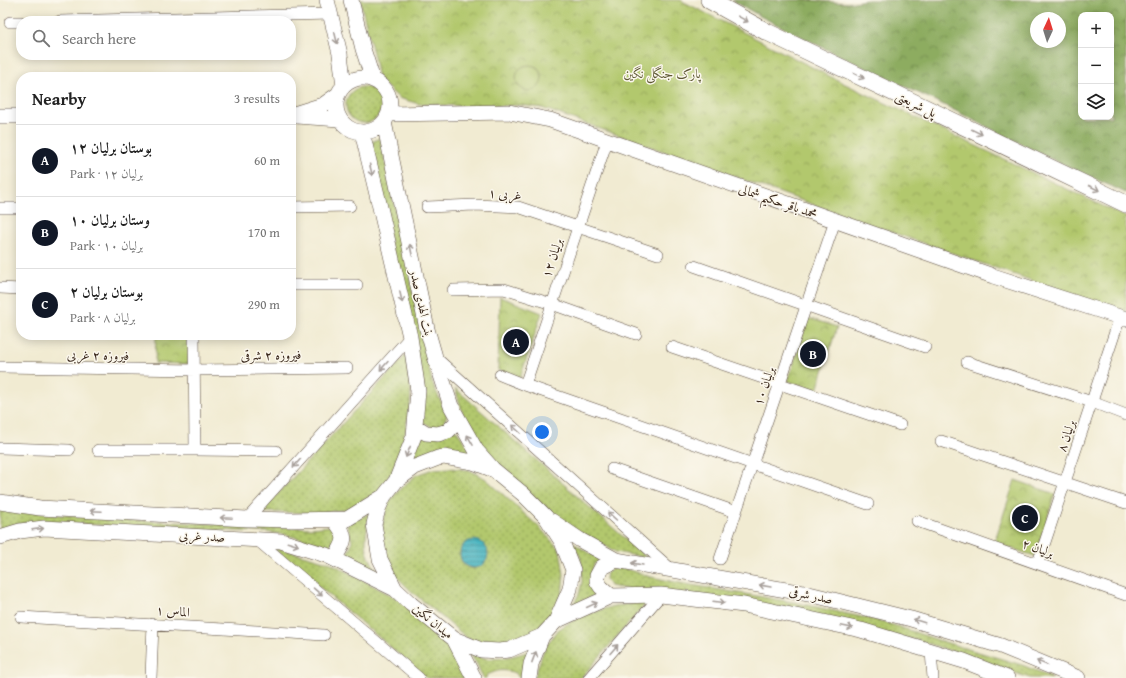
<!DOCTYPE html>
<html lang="en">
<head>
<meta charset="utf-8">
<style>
	body { margin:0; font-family:"Gentium Book Plus",Amiri,serif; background:#f6f6f6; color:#222 }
	.controls { position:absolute; right:12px; top:12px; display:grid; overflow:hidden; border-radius:8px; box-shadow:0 2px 10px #0003 }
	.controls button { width:36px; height:36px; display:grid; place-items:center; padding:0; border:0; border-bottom:1px solid #e0e0e0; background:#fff; color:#222; font:20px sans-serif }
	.compass { position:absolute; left:1030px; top:12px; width:36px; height:36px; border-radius:50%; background:#fff; box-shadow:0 2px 10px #0003; rotate:4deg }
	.you { position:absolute; left:542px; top:432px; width:14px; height:14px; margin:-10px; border:3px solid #fff; border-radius:50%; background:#1a73e8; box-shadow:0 0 0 6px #1a73e833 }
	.badge { display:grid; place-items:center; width:26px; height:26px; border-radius:50%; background:#111827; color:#fff; font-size:13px; font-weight:700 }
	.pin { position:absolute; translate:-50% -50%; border:2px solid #fff; box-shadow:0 1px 4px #0006 }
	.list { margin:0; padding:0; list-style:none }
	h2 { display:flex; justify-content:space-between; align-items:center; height:52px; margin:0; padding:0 16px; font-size:17px }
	h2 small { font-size:13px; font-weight:400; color:#767676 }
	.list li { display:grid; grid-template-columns:26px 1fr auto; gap:12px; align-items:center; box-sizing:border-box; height:72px; padding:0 16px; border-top:1px solid #e0e0e0 }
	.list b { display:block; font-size:15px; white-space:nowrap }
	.list p { margin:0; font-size:13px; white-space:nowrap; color:#767676 }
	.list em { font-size:13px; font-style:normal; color:#767676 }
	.icon { flex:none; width:22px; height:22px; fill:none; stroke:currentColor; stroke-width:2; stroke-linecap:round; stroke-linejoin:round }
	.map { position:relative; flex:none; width:1126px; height:678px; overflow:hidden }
	.search { position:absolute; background:#fff; box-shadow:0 2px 10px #0003; left:16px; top:16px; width:280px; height:44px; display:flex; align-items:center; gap:10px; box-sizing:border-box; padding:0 14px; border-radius:16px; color:#767676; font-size:15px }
	.panel { position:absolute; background:#fff; box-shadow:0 2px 10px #0003; left:16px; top:72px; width:280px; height:268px; border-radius:16px }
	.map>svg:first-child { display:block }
	.grass { fill:url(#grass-dots); stroke:#767946; fill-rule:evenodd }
	.forest { fill:url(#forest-crowns); stroke:#646b3f; fill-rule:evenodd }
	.park { fill:url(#park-crowns); stroke:#767946 }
	.pitch { fill:#b2c86d; stroke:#767946 }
	.water { fill:url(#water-rules); stroke:#406e6e }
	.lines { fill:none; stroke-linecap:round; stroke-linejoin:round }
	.street-casing { stroke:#564739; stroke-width:12 }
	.secondary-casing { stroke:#564739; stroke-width:16 }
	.primary-casing { stroke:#564739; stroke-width:18 }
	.street { stroke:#fff; stroke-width:11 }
	.secondary { stroke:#fff; stroke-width:15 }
	.primary { stroke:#fff; stroke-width:17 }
	.oneway { stroke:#a79f9a }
	.labels { text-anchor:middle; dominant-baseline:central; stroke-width:3; stroke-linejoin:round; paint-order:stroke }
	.park-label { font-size:13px; fill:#5f5936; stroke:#fbf7ec }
	.street-label { font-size:13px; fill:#3b2a1e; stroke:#fbf7ec }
</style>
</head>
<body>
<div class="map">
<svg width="1126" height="678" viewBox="0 0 1126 678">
	<defs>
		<pattern id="grass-dots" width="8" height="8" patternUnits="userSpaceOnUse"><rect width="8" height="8" fill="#b2c86d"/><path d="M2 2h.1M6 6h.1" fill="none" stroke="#92a359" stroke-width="1.8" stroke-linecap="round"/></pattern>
		<pattern id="forest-crowns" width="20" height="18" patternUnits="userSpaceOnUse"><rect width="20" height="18" fill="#8dac60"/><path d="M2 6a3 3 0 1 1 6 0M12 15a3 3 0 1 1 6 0" fill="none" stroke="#748c4f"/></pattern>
		<pattern id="park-crowns" width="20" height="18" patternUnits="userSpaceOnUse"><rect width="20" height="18" fill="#b2c86d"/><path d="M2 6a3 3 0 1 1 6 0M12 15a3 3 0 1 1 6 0" fill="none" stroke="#92a359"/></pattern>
		<pattern id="water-rules" width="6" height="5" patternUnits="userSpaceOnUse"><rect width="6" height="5" fill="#45b3bf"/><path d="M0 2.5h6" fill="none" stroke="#3b929b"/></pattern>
	</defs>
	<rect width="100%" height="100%" fill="#fbf7ec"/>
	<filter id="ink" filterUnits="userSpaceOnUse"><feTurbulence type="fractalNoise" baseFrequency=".025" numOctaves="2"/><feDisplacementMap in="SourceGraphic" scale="8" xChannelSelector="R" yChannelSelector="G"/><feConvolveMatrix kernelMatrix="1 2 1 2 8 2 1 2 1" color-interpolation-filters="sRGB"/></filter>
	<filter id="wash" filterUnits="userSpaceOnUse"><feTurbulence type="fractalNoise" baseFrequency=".012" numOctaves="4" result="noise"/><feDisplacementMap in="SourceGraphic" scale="16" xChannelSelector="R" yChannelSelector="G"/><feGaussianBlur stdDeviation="0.9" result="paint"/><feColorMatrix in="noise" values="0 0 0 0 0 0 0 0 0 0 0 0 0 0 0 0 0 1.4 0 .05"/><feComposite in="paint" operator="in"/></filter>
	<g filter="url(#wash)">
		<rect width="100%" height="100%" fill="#f1ebd2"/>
		<!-- grass -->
		<path class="grass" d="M346 105a18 18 0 1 1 36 0a18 18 0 1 1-36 0Z
			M 380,138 L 432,382 L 447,415 L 443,424 L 436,429 L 423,422 L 372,142 Z
			M 406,355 L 411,389 L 410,405 L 405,434 L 392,472 L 378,492 L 348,509 L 321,513 L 261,512 Z
			M 455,388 L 647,558 L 616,552 L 569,525 L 542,505 L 508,475 L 482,446 L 466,423 Z
			M 456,430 L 475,456 L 459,451 L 442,450 L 426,453 L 410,462 L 420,436 Z
			M 450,468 L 469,470 L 486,479 L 540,528 L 560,550 L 564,574 L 562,595 L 552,616 L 543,628 L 508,644 L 488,645 L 467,638 L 411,591 L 394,574 L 386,556 L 382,536 L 383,521 L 389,502 L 400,489 L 416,475 L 433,469 ZM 480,542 C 503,559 467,581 461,559 C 459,553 460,550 463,545 Z
			M 0,506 L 49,514 L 123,520 L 311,528 L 330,526 L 338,534 L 336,542 L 328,546 L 287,535 L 266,532 L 133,527 L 51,522 L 25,523 L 8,526 L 0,531 Z
			M 372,512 C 366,527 363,545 370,559 C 373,564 376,569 379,573 L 343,556 L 350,549 L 352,541 L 347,524 Z
			M 571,542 L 601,560 L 594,564 L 591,574 L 598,594 L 573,605 L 579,594 L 582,582 L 582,567 L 580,556 Z
			M 271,546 L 331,563 L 396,598 L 449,644 L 469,678 L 427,678 Z
			M 615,568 L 623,568 L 651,577 L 685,584 L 798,603 L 884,622 L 941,641 L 1022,665 L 1054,678 L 1030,678 L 921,641 L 610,586 L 606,579 L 607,572 Z
			M 647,602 L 581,678 L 534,678 L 545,647 L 559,629 L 581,616 L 614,606 Z
			M 531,651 L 525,661 L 522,678 L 519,678 L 516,673 C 503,669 498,670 487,675 L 486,678 L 483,678 L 477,664 L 468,652 C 473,654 478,657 483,658 C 498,661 517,655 531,651 Z"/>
		<!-- forest -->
		<path class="forest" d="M 732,0 L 807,0 L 847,3 L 868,0 L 1126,0 L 1126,193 L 1045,156 L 944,105 L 840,56 L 760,16 ZM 1081,15 L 1111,15 L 1111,117 L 1081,117 ZM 1036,18 L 1060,18 L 1060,42 L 1036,42 Z"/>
		<!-- park -->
		<path class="park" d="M 360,0 L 680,0 L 845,84 L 1126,217 L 1126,313 L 848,217 L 542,108 L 521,105 L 483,107 L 419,104 L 399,98 L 378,79 L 374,57 Z
			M 500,297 L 542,313 L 520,378 L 498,370 Z
			M 808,318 L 837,327 L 817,390 L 788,381 Z
			M 156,335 L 190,335 L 189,364 L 155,363 Z
			M 1015,480 L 1055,494 L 1035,556 L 994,543 Z"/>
		<!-- pitch -->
		<path class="pitch" d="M516 78a13 13 0 1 1 26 0a13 13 0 1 1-26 0Z"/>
		<!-- water -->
		<path class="water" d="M460 554a14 14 0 1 1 28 0a14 14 0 1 1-28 0Z"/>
	</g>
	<g filter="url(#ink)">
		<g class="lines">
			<!-- street casing -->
			<g class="street-casing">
				<path id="street" d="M 60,21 L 330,14
					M 10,22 L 21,22
					M 291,207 L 350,206
					M 427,207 L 475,205 L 518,207 L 658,254
					M 0,208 L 21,208
					M 694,266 L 925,347
					M 291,285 L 357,285
					M 0,288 L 21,289
					M 453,290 L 504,289 L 552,304 L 636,334
					M 194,335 L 195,450
					M 672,347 L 900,425
					M 435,357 L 672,570
					M 967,362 L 1092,402 L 1126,415
					M 0,367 L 195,370 L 347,368
					M 500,375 L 525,385 L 868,504
					M 525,385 L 607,141
					M 941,441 L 1126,503
					M 0,448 L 69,450
					M 98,450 L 195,450 L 276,451
					M 612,469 L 736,512
					M 247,519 L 410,337
					M 917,521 L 1126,595
					M 256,539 L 419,678
					M 720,559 L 835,221
					M 1038,563 L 1120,317
					M 21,617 L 324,635
					M 931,651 L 933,678
					M 151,678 L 153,624
					M 589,678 L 661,595"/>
			</g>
			<!-- secondary casing -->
			<g class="secondary-casing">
				<path id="secondary" d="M 327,0 L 340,54 L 344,86
					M 351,0 L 363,49 L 373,80
					M336 105a27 27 0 1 1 54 0a27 27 0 1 1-54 0Z
					M 389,114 L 509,112 L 550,120 L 993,276 L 1126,319
					M 291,115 L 323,105 L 337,95
					M 0,116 L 21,116
					M 296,116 L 340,119
					M 384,122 L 427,329 L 435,357 L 451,406 L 476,450 L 492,468
					M 362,132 L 379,203 L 410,337 L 418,391 L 414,436 L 396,481
					M 415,426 L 426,433 L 438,434 L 448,431 L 459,420
					M 444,457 L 473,462 L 494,470 L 523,494 L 546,517 L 562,542 L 573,570 L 570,589 L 556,621 L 542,636 L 509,650 L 499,651 L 481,650 L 454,639 L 411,604 L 395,589 L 380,559 L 374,524 L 378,509 L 384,496 L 396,481 L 415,467 L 438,458 Z
					M 0,502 L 40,508 L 247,519 L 291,520 L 347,519 L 384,496
					M 552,521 L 580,540 L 616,560 L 809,594 L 911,619 L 1001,646 L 1078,678
					M 0,537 L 20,531 L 44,528 L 281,541 L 326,555 L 395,589
					M 334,558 C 346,542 348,536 334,520
					M 611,596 L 601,587 L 597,581 L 597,576 L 602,567 L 616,560
					M 556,621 L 611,596 L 661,595 L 744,605 L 861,630 L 964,661 L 1007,678
					M 454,639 L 474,678
					M 529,678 L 531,664 L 542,636"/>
			</g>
			<!-- primary casing -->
			<g class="primary-casing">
				<path id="primary" d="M 709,0 L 767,32 L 1126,204"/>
			</g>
			<!-- street -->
			<use href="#street" class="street"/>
			<!-- secondary -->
			<use href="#secondary" class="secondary"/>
			<!-- primary -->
			<use href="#primary" class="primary"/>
		</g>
		<!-- one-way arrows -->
		<defs><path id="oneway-shaft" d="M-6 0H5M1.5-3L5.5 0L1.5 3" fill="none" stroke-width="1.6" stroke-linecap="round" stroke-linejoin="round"/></defs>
		<g class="oneway">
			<use href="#oneway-shaft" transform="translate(743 19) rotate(29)"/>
			<use href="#oneway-shaft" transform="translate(336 38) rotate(76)"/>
			<use href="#oneway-shaft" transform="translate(859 76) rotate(26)"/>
			<use href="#oneway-shaft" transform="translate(977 132) rotate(26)"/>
			<use href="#oneway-shaft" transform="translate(371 170) rotate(76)"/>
			<use href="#oneway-shaft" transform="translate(1094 188) rotate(26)"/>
			<use href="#oneway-shaft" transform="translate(411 250) rotate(-102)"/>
			<use href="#oneway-shaft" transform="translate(401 297) rotate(77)"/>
			<use href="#oneway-shaft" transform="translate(384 366) rotate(132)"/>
			<use href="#oneway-shaft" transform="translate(516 429) rotate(-138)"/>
			<use href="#oneway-shaft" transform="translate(470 440) rotate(-120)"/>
			<use href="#oneway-shaft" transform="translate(408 452) rotate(112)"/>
			<use href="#oneway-shaft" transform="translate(297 463) rotate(132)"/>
			<use href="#oneway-shaft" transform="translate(96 511) rotate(-177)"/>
			<use href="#oneway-shaft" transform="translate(612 516) rotate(-138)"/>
			<use href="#oneway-shaft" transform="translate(226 518) rotate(-177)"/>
			<use href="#oneway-shaft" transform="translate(38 529) rotate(-7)"/>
			<use href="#oneway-shaft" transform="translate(293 544) rotate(17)"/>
			<use href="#oneway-shaft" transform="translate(637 564) rotate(-170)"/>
			<use href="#oneway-shaft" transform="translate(765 586) rotate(-170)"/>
			<use href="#oneway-shaft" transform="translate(318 592) rotate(41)"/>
			<use href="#oneway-shaft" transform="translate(719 602) rotate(7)"/>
			<use href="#oneway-shaft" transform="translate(592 605) rotate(-25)"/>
			<use href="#oneway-shaft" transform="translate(919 621) rotate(-163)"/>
			<use href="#oneway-shaft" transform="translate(847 627) rotate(12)"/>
			<use href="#oneway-shaft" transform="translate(614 649) rotate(-49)"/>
			<use href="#oneway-shaft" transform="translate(534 657) rotate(-69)"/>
			<use href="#oneway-shaft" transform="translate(1042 663) rotate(-158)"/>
		</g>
	</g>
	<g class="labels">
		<!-- park labels -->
		<g class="park-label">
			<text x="662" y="73">پارک جنگلی نگین</text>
		</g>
		<!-- street labels -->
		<g class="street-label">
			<text transform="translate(916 104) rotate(26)">پل شریعتی</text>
			<text transform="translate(505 194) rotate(5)">۱ غربی</text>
			<text transform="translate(778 201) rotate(19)">محمد باقر حکیم شمالی</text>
			<text transform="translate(552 258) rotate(-72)">برلیان ۱۲</text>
			<text transform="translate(422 303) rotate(77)">بنت الهدی صدر</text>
			<text transform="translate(98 355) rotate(1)">فیروزه ۲ غربی</text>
			<text transform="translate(271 355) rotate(-1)">فیروزه ۲ شرقی</text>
			<text transform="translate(764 386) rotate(-71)">برلیان ۱۰</text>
			<text transform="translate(1066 436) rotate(-72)">برلیان ۸</text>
			<text transform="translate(202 536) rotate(3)">صدر غربی</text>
			<text transform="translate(1038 548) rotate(19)">برلیان ۲</text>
			<text transform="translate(811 595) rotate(12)">صدر شرقی</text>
			<text transform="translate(173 611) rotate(4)">الماس ۱</text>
			<text transform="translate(433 621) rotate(39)">میدان نگین</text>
		</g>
	</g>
</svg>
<div class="controls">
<button>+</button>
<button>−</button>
<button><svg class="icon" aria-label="layers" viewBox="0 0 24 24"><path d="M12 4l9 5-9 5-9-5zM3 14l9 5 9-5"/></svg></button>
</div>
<svg class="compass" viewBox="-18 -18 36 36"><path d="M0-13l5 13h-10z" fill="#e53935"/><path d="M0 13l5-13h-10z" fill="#767676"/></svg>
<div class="you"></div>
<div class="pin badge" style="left:516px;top:342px">A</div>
<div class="pin badge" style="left:813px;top:354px">B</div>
<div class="pin badge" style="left:1025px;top:518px">C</div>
<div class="search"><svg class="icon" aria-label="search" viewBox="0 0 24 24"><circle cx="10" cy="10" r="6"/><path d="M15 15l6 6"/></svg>Search here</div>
<section class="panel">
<h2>Nearby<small>3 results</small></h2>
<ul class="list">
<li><span class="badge">A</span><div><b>بوستان برلیان ۱۲</b><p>Park · برلیان ۱۲</p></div><em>60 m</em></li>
<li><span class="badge">B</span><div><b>وستان برلیان ۱۰</b><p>Park · برلیان ۱۰</p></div><em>170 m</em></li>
<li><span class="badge">C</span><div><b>بوستان برلیان ۲</b><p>Park · برلیان ۸</p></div><em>290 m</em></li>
</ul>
</section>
</div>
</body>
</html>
